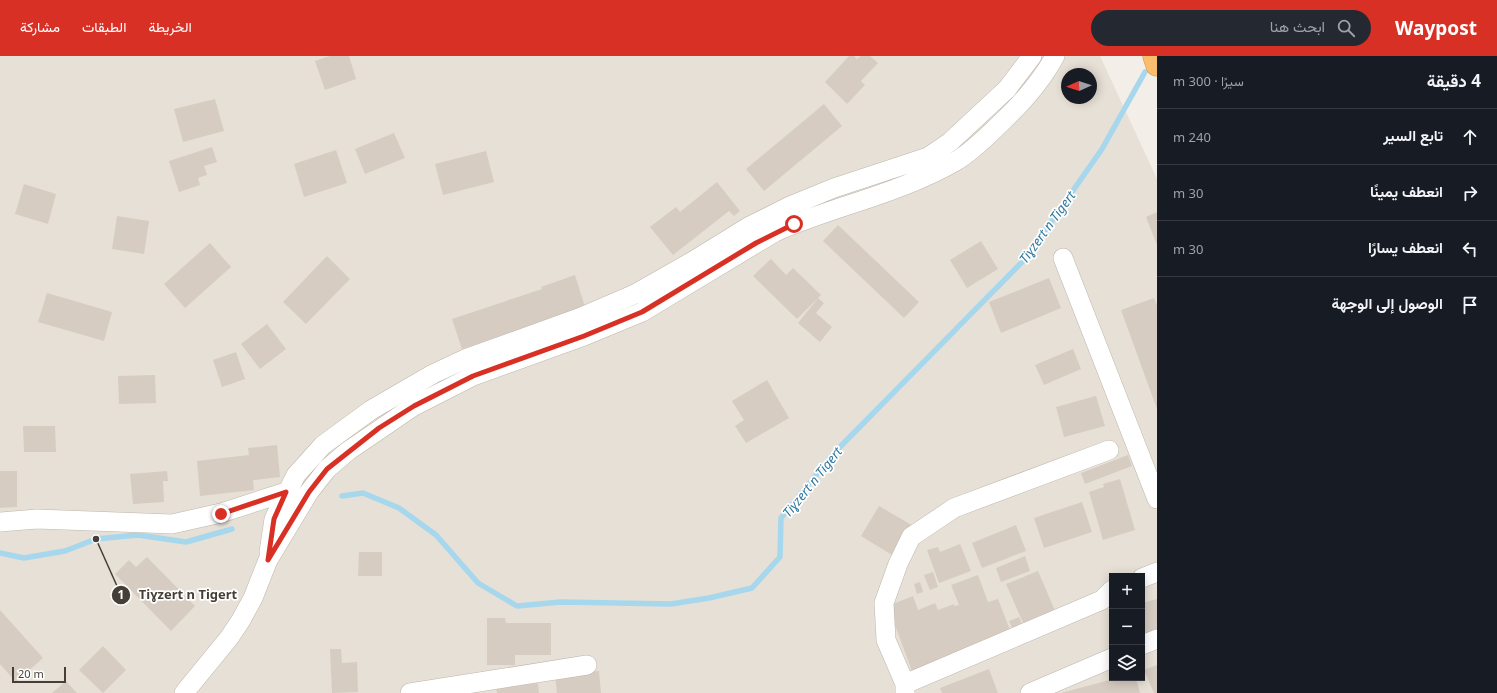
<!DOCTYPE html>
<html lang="ar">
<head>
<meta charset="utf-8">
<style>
	body { margin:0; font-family:"Noto Sans",Vazirmatn,sans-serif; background:#242831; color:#f1f3f6; direction:rtl }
	.controls { position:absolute; right:12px; bottom:12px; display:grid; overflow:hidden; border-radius:0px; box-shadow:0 2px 10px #0003 }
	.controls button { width:36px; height:36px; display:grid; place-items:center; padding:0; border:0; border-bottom:1px solid #363941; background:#171b24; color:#f1f3f6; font:20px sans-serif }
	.compass { position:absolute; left:1061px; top:12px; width:36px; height:36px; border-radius:50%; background:#171b24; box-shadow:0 2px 10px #0003; rotate:267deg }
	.scale { position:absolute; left:12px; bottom:10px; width:54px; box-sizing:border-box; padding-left:4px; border:2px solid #463f37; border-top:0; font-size:11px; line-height:14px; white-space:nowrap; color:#463f37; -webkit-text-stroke:3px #fff; paint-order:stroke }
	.stop { position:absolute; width:12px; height:12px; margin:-9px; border:3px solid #d93025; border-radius:50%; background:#fff }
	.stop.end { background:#d93025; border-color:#fff; box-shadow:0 1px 4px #0008 }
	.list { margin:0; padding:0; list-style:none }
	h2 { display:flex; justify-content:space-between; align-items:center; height:52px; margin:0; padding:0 16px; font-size:17px }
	h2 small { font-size:13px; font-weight:400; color:#9ea1a6 }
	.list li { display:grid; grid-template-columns:26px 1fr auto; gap:12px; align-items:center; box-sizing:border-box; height:56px; padding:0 16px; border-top:1px solid #363941 }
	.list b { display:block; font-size:15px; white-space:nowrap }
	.list em { font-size:13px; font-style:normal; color:#9ea1a6 }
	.icon { flex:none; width:22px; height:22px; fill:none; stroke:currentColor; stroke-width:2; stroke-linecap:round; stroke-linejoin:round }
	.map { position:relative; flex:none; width:1157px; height:637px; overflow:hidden; direction:ltr }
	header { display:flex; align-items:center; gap:24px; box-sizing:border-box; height:56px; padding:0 20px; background:#d93025; color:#fff }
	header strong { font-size:19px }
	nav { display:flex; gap:22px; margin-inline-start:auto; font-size:14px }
	.search { width:280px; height:36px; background:#242831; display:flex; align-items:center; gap:10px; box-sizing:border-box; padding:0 14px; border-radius:22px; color:#9ea1a6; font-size:15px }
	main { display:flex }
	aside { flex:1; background:#171b24 }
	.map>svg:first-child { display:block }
	.residential { fill:#e7e0d6; fill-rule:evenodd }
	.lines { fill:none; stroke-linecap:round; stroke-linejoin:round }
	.stream { stroke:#a7d7ed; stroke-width:5.5 }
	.building { fill:#d7ccc1 }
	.minor-casing { stroke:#beb6ab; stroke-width:20 }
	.highway-casing { stroke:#d7913e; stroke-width:23 }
	.minor { stroke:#fff; stroke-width:19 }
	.highway { stroke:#f8be6e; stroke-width:22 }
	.route { stroke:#d93025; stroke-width:5 }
	.labels { text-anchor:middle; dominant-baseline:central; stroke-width:3.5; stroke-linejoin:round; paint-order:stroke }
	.water-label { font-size:13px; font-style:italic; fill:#30799e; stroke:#fff }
	.leader { fill:none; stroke:#463f37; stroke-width:1.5 }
	.callout-dot { fill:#463f37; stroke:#fff; stroke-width:1.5 }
	.mark-label { font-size:12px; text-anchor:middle; font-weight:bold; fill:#fff }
	.callout-label { font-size:13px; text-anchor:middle; font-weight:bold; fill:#463f37; stroke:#fff; stroke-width:3.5; stroke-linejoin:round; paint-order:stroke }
</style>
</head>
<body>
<header>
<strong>Waypost</strong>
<div class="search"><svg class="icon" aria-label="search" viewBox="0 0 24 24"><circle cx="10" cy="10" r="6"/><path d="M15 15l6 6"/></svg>ابحث هنا</div>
<nav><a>الخريطة</a><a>الطبقات</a><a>مشاركة</a></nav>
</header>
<main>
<aside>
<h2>4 دقيقة<small>سيرًا · 300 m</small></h2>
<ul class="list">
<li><svg class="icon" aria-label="ahead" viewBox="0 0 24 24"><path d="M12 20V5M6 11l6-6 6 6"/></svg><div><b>تابع السير</b></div><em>240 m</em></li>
<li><svg class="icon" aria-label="right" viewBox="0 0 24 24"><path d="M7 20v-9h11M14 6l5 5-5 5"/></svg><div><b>انعطف يمينًا</b></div><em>30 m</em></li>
<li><svg class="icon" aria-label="left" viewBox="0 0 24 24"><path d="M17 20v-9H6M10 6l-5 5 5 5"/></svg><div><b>انعطف يسارًا</b></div><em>30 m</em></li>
<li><svg class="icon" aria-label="arrive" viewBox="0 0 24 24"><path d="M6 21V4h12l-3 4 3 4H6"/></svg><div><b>الوصول إلى الوجهة</b></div></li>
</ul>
</aside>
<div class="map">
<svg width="1157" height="637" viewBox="0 0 1157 637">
	<rect width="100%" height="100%" fill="#f3efe8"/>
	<!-- residential -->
	<path class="residential" d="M 0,0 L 1100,0 L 1157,123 L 1157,637 L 0,637 ZM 1067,18 L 1091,18 L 1091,42 L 1067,42 ZM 1112,520 L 1142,520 L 1142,622 L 1112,622 Z"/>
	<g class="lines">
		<!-- stream -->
		<path class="stream" d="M 342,440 L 363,437 L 399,452 L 436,479 L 478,527 L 517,550 L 561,546 L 671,548 L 709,542 L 752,532 L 780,501 L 781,462 L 836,395 L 1026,202 L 1102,93 L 1145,16
			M 0,497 L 24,502 L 65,495 L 96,483 L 138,479 L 186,486 L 232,473"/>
	</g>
	<!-- building -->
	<path class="building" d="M 330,0 L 349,0 L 356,23 L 325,34 L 315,5 Z
		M 849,0 L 854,0 L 857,3 L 861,0 L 870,0 L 878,7 L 861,25 L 865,29 L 847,48 L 825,26 Z
		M 215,43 L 224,75 L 183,86 L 174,53 Z
		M 824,48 L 842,70 L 764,135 L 746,113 Z
		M 394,77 L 405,102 L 365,118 L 355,93 Z
		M 212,91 L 217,106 L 204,110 L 207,119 L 198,122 L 200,129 L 179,136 L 169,105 Z
		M 336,94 L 347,127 L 304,141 L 294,108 Z
		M 486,95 L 494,126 L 443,139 L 435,108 Z
		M 717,126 L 740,155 L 734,160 L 729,155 L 673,199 L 650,171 L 676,151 L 680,156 Z
		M 24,128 L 56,138 L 48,168 L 15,158 Z
		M 1157,156 L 1157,189 L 1146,161 Z
		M 117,160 L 149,165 L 144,198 L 112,193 Z
		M 838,169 L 919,246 L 904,262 L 823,185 Z
		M 981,185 L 998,213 L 967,232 L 950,204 Z
		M 210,187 L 231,211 L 185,252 L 164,228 Z
		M 327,200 L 350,223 L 306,268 L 283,246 Z
		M 771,203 L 786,219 L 793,212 L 821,239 L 797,263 L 753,220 Z
		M 575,219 L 585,251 L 462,293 L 452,263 L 542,233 L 541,231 Z
		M 1049,222 L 1061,252 L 1001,277 L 989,246 Z
		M 47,237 L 112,256 L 104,285 L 38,266 Z
		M 818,242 L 824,247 L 816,257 L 832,271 L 820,286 L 798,267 Z
		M 1154,242 L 1157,249 L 1157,353 L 1121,254 Z
		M 267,268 L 286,293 L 260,313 L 241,288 Z
		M 1073,293 L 1081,313 L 1044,329 L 1035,309 Z
		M 236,296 L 245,323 L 222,331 L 213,304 Z
		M 155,319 L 156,347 L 119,348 L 118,320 Z
		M 767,324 L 789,362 L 746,387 L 735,370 L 744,364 L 732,345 Z
		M 1096,340 L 1105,370 L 1064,381 L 1056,351 Z
		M 23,370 L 55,370 L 56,396 L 24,396 Z
		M 277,389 L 280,421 L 253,424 L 254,434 L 200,440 L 197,405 L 249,399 L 248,392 Z
		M 1128,399 L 1132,410 L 1085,428 L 1081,417 Z
		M 0,415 L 17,415 L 17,451 L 0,452 Z
		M 167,415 L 168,425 L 163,425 L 164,446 L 133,448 L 130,418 Z
		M 1120,423 L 1135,474 L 1103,484 L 1089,436 L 1104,431 L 1103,428 Z
		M 1082,446 L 1092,476 L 1044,492 L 1034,462 Z
		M 879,450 L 915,471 L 897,502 L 861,480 Z
		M 1016,469 L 1026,495 L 982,512 L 972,487 Z
		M 960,488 L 971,515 L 939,527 L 927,494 L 938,491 L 940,496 Z
		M 359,496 L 382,496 L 382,520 L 358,520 Z
		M 1025,500 L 1030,515 L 1001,526 L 996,512 Z
		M 147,501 L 195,550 L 171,575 L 115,518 L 129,504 L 136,511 Z
		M 1038,515 L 1056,557 L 1025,571 L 1006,528 Z
		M 933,516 L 938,531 L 930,534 L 924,519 Z
		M 978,519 L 988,546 L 998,543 L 1012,579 L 913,618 L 888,550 L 913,540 L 918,554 L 935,547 L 938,554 L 954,548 L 954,550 L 959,549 L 951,529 Z
		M 920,526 L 923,536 L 917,538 L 914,528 Z
		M 1157,543 L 1157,577 L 1142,581 L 1142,547 Z
		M 0,554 L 43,602 L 16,626 L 0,608 Z
		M 1019,561 L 1023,570 L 1013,574 L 1009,565 Z
		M 487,562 L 505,562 L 506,567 L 551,567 L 551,599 L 515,599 L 515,609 L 487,609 Z
		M 103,590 L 126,614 L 103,637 L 79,614 Z
		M 330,593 L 341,593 L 342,607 L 357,606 L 358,636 L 332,637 Z
		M 1157,609 L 1157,637 L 1154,637 L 1144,614 Z
		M 989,613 L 998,637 L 942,637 L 940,632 Z
		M 599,615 L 601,637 L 557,637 L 555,620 Z
		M 1117,622 L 1136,622 L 1140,637 L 1061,637 Z
		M 66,625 L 77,637 L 52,637 Z
		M 538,627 L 539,637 L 497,637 L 496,632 Z"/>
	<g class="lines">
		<!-- minor casing -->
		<g class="minor-casing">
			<path id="minor" d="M 1063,202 L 1157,443
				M 0,466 L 37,463 L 172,468 L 221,457 L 286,436
				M 269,496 L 274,463 L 296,419 L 323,389 L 371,354 L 433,318 L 465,303 L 579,262 L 635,238 L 693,205 L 748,171 L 790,150 L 834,132 L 928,101 L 950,86 L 1007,33 L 1032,0
				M 1142,522 L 1157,516
				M 1142,589 L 1157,583
				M 905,628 L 1102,544 L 1112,534
				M 184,637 L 229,582 L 241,564 L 253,542 L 268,504 L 309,436 L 327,413 L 348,395 L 414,350 L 473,320 L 584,280 L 642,256 L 775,176 C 834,150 899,138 956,105 C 973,95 988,79 1002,66 C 1023,46 1041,26 1055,0
				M 410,637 L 587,609
				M 905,637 L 905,628 L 886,584 L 884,547 L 898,508 L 911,481 L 954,452 L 1109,394
				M 1030,637 L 1112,602"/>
		</g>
		<!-- highway casing -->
		<g class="highway-casing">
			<path id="highway" d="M 1154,0 L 1157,9"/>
		</g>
		<!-- minor -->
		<use href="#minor" class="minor"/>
		<!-- highway -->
		<use href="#highway" class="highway"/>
	</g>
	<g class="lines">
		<!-- route -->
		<path class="route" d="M 221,458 L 286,436 L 274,463 L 268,504 L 309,436 L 327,413 L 379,372 L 414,350 L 473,320 L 584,280 L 642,256 L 756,187 L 794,168"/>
	</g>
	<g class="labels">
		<!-- water labels -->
		<g class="water-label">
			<text transform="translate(1047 171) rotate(-54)">Tiɣzert n Tigert</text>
			<text transform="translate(812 426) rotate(-51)">Tiɣzert n Tigert</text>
		</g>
	</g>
	<!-- callouts -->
	<path class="leader" d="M96 483L121 539"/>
	<g class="callout-dot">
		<circle cx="96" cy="483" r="4"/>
		<circle cx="121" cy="539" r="10"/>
	</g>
	<g class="mark-label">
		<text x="121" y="543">1</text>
	</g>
	<g class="callout-label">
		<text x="188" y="543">Tiɣzert n Tigert</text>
	</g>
</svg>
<div class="controls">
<button>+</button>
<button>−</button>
<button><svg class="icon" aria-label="layers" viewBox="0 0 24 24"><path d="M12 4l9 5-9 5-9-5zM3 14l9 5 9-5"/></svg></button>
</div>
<svg class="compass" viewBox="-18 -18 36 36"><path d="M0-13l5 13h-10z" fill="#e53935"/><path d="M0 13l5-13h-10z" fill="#9ea1a6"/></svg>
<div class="scale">20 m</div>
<div class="stop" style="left:794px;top:168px"></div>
<div class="stop end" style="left:221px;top:458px"></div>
</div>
</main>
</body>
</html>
